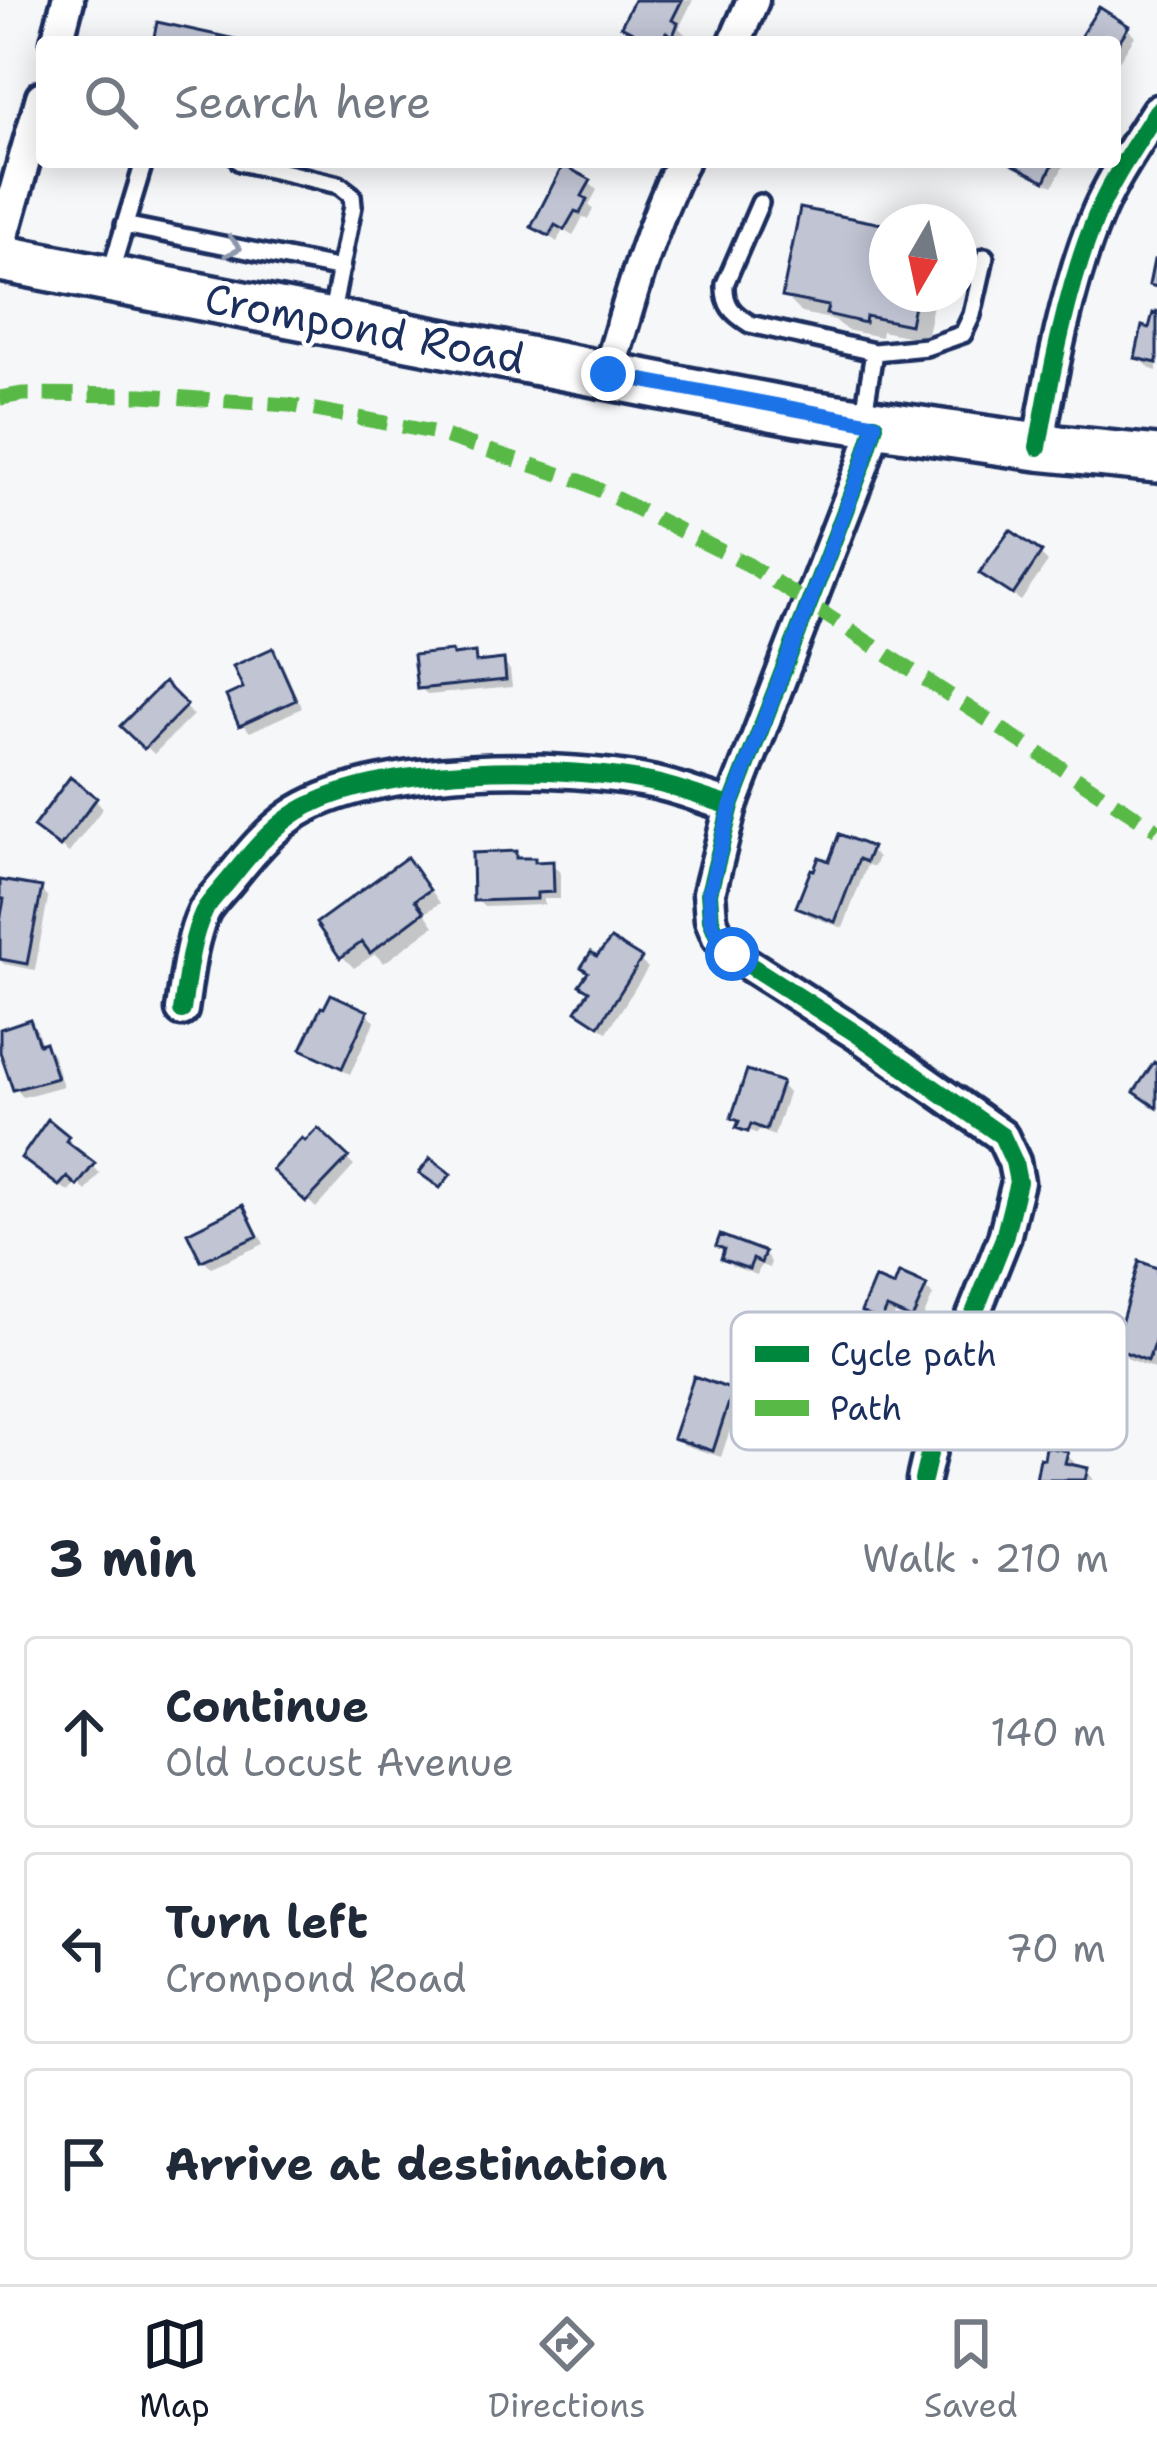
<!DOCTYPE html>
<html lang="en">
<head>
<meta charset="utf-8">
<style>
	body { margin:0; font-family:"Shantell Sans",sans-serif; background:#f2f2f3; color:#1f2937 }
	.compass { position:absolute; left:869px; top:204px; width:108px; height:108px; border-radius:50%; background:#fff; box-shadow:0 6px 30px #0003; rotate:189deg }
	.stop { position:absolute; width:36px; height:36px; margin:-27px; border:9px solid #1a73e8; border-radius:50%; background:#fff }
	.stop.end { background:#1a73e8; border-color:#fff; box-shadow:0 3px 12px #0008 }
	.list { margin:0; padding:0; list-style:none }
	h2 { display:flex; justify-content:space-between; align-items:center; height:156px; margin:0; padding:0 48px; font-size:51px }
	h2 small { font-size:39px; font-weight:400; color:#747a83 }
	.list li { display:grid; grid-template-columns:78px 1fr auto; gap:36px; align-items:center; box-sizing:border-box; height:192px; margin:0 24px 24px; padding:0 24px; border:3px solid #e0e1e3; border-radius:12px }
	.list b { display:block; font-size:45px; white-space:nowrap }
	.list p { margin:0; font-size:39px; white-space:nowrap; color:#747a83 }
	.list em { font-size:39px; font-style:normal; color:#747a83 }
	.icon { flex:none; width:66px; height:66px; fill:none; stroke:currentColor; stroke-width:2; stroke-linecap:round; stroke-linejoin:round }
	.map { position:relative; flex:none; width:1157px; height:1480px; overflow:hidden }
	.search { position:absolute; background:#fff; box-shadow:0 6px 30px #0003; left:36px; right:36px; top:36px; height:132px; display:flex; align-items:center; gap:30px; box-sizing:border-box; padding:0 42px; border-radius:12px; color:#747a83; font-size:45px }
	.sheet { height:804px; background:#fff }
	nav { display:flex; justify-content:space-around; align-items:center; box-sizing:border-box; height:168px; border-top:3px solid #e0e1e3; background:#fff; font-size:33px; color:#747a83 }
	nav a { display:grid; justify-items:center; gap:6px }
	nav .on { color:#111827 }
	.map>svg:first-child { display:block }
	.shadow { fill:#0003 }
	.building { fill:#c0c4d3; stroke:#1b2f5e; stroke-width:3 }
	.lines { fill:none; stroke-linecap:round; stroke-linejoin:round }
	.lane-casing { stroke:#1b2f5e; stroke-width:24 }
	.street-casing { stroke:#1b2f5e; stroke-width:39 }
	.primary-casing { stroke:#1b2f5e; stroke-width:54 }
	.lane { stroke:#fff; stroke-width:15 }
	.street { stroke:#fff; stroke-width:30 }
	.primary { stroke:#fff; stroke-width:45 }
	.quiet { stroke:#58b947; stroke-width:15; stroke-dasharray:30 15; stroke-linecap:butt }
	.cycleway-casing { stroke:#fff; stroke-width:26 }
	.cycleway { stroke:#00873e; stroke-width:18 }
	.oneway { stroke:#8d97ae }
	.route { stroke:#1a73e8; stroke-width:15 }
	.labels { text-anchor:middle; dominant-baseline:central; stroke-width:9; stroke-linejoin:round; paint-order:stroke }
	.street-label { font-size:42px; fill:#1b2f5e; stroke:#fff }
	.key { fill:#fff; stroke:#bbc1cf; stroke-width:3 }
	.key-label { font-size:33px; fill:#1b2f5e }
</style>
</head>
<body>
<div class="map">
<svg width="1157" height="1480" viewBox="0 0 1157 1480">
	<rect width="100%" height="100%" fill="#f6f7f9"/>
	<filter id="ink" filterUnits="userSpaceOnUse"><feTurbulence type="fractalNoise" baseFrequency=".00833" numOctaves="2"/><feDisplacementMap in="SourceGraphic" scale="24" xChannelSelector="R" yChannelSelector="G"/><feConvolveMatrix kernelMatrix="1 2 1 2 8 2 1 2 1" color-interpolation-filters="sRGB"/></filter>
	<g filter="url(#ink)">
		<!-- shadow -->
		<path class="shadow" d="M 637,0 L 693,0 L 679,28 L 685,34 L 681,41 L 675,37 L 672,42 L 649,42 L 632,34 L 625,26 Z
			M 1127,28 L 1135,36 L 1115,67 L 1115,42 L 1081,42 Z
			M 1017,162 L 1061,162 L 1064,165 L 1053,186 L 1024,171 Z
			M 589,183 L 597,190 L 589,205 L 593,209 L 588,219 L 583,217 L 573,236 L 563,230 L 557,242 L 534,226 Z
			M 887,229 L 887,294 L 935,294 L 926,340 L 882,331 L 881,337 L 846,330 L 835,320 L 802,313 L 785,296 Z
			M 1157,317 L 1157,371 L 1151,369 L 1138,357 Z
			M 1040,554 L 1048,562 L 1021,601 L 983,573 Z
			M 272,651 L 280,659 L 302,708 L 250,732 L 242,724 Z
			M 474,656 L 482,664 L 502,662 L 510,670 L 512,687 L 428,695 L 420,688 L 455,658 Z
			M 164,686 L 193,715 L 154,754 L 125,726 Z
			M 95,800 L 103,808 L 69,853 L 44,834 Z
			M 870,850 L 878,857 L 874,867 L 867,865 L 843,928 L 808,915 L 800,907 L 830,865 Z
			M 514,854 L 521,861 L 552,864 L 560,872 L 560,899 L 544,899 L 544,905 L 484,907 L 476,899 Z
			M 407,860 L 419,873 L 440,903 L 425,913 L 434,926 L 384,963 L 375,954 L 354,968 L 342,956 Z
			M 0,883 L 40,890 L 48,898 L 35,970 L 4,964 L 0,960 L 0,937 L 6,904 L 0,903 Z
			M 598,960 L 640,961 L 648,968 L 607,1032 L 579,1011 L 591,993 Z
			M 367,1013 L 375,1021 L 350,1074 L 313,1056 L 305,1048 Z
			M 29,1022 L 37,1030 L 42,1046 L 52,1053 L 63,1086 L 23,1097 L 16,1089 L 0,1042 L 0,1032 Z
			M 781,1085 L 788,1093 L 774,1136 L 759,1130 L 757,1134 L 745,1128 L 745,1133 L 735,1117 Z
			M 318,1132 L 354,1166 L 316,1208 L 276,1170 Z
			M 67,1138 L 75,1146 L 72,1150 L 100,1173 L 86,1191 L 76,1182 L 69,1192 L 32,1166 Z
			M 242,1209 L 250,1217 L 264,1244 L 211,1267 L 203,1259 Z
			M 720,1245 L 764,1254 L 771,1262 L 769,1268 L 761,1265 L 757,1275 L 732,1266 L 724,1258 L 726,1252 Z
			M 1157,1271 L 1157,1370 L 1129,1359 L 1117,1347 Z
			M 925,1288 L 933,1295 L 920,1325 L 895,1314 L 890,1327 L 872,1319 L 864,1311 L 895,1290 Z
			M 732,1393 L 740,1400 L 721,1457 L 684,1445 L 676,1437 Z
			M 1066,1454 L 1074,1462 L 1073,1468 L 1086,1470 L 1094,1480 L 1039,1480 L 1042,1462 Z"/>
		<!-- building -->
		<path class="building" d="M 634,0 L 682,0 L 672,20 L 678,23 L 673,36 L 666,32 L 661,42 L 652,42 L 621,26 Z
			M 1099,7 L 1129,26 L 1115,48 L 1115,42 L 1077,42 Z
			M 157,22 L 249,42 L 153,42 Z
			M 1014,162 L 1054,162 L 1045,181 L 1012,164 Z
			M 563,165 L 591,180 L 582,196 L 587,199 L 580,213 L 575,211 L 564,230 L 555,225 L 549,236 L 531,227 Z
			M 800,208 L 887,225 L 887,294 L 916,294 L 910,325 L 866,316 L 865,323 L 826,314 L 828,306 L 782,297 Z
			M 1154,260 L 1157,261 L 1157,287 L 1149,285 Z
			M 1157,310 L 1157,363 L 1135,358 L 1142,326 L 1149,328 L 1153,313 L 1156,314 Z
			M 1010,530 L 1042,552 L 1013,595 L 979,573 Z
			M 273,648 L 296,700 L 239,726 L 226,696 L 243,688 L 233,666 Z
			M 452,651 L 453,655 L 475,652 L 476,662 L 504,659 L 506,680 L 417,689 L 413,655 Z
			M 164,682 L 187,705 L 144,749 L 120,726 Z
			M 70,777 L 97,798 L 60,847 L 33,827 Z
			M 839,834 L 872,847 L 866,862 L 859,859 L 835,922 L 796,907 L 811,869 L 814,870 L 819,857 L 829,861 Z
			M 516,851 L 516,858 L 535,858 L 535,862 L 553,861 L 554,892 L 537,893 L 537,899 L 473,901 L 472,853 Z
			M 407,857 L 430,890 L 415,900 L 424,912 L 370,953 L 362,942 L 340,958 L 316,923 Z
			M 0,880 L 42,887 L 27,964 L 0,959 L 0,921 L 4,899 L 0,898 Z
			M 611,939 L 642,958 L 599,1026 L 576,1011 L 589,991 L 579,985 L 588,972 L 581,967 L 591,952 L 597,956 Z
			M 331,994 L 368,1011 L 342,1068 L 301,1049 L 321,1007 L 324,1008 Z
			M 30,1019 L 39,1044 L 45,1042 L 57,1078 L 13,1090 L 0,1052 L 0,1029 Z
			M 1154,1062 L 1157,1064 L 1157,1108 L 1134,1092 Z
			M 747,1070 L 782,1082 L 766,1130 L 751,1124 L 748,1132 L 736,1128 L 739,1121 L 731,1118 Z
			M 48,1119 L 69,1136 L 66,1141 L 95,1163 L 77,1186 L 67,1177 L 59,1186 L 21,1158 Z
			M 318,1128 L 349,1157 L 306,1202 L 272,1170 L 302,1138 L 305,1141 Z
			M 430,1158 L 451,1174 L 440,1188 L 419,1173 Z
			M 243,1205 L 258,1236 L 201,1261 L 187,1233 Z
			M 720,1235 L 765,1252 L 761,1263 L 753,1259 L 749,1269 L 721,1259 L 724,1249 L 716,1246 Z
			M 1139,1261 L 1157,1268 L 1157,1335 L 1148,1361 L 1114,1348 Z
			M 899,1273 L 927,1285 L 912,1319 L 887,1308 L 881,1321 L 861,1312 L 875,1278 L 894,1286 Z
			M 694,1376 L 733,1390 L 713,1451 L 673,1438 Z
			M 1046,1447 L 1068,1451 L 1065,1463 L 1088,1468 L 1085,1480 L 1036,1480 L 1040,1458 L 1044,1459 Z"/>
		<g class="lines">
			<!-- lane casing -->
			<g class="lane-casing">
				<path id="lane" d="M 240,162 L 339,185 L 352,195 L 353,206 L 331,318
					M 760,203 L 725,284 C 724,305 732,313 750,324 L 874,352
					M 124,225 L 341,269
					M 110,274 L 144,162
					M 863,420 L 874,352 L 926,347 L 963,334 L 972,315 L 985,257"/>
			</g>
			<!-- street casing -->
			<g class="street-casing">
				<path id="street" d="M 57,42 L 68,0
					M 735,42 L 753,0
					M 0,246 L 42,97
					M 608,374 C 629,302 649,230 682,162
					M 875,425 L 863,464 L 731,806 L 709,893 L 711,920 L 718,937 L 732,954 L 857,1034 L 1002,1136 L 1014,1162 L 1018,1182 L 1004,1238 L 959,1351 L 940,1407 L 923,1480
					M 1038,447 C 1051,373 1067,287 1096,217 C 1111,180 1135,146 1157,111
					M 182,1010 C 187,978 190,940 204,911 C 211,899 224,887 233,875 C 250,854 268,832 291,816 C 370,761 568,763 660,784 C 684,790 707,799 731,806"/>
			</g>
			<!-- primary casing -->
			<g class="primary-casing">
				<path id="primary" d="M 0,258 L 797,412 L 1038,447 L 1157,459"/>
			</g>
			<!-- lane -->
			<use href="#lane" class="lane"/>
			<!-- street -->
			<use href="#street" class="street"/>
			<!-- primary -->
			<use href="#primary" class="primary"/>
			<!-- quiet -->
			<path class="quiet" d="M 0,398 L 23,394 L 141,395 L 289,405 L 433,432 L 583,482 L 749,565 L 1157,830"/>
			<!-- cycleway casing -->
			<g class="cycleway-casing">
				<path id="cycleway" d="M 875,425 L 863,464 L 731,806 L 709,893 L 711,920 L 718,937 L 732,954 L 857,1034 L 1002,1136 L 1014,1162 L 1018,1182 L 1004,1238 L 959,1351 L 940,1407 L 923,1480
					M 1038,447 C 1051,373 1067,287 1096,217 C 1111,180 1135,146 1157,111
					M 182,1010 C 187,978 190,940 204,911 C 211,899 224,887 233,875 C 250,854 268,832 291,816 C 370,761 568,763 660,784 C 684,790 707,799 731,806"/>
			</g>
			<!-- cycleway -->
			<use href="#cycleway" class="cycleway"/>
		</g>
		<!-- one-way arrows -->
		<defs><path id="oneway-chevron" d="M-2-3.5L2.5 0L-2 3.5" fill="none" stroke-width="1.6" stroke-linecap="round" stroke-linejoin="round" transform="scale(3)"/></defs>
		<use class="oneway" href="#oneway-chevron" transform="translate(233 247) rotate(12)"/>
	</g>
	<g class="lines" filter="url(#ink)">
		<!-- route -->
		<path class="route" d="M 608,374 L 875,424 L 863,464 L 731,806 L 709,893 L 711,920 L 718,938 L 732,954"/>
	</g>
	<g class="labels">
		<!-- street labels -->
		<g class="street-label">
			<text transform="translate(365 328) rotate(11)">Crompond Road</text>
		</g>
	</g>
	<!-- legend -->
	<rect x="731" y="1312" width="396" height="138" rx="18" class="key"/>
	<rect x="755" y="1346" width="54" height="16" fill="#00873e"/>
	<rect x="755" y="1400" width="54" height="16" fill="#58b947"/>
	<g class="key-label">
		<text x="830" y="1366">Cycle path</text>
		<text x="830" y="1420">Path</text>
	</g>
</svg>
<svg class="compass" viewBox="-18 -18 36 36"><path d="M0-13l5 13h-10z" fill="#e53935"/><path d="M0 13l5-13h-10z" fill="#747a83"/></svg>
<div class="stop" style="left:732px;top:954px"></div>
<div class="stop end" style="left:608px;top:374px"></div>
<div class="search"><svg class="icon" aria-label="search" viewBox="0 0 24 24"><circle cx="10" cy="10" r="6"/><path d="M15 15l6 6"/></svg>Search here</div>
</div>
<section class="sheet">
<h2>3 min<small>Walk · 210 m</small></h2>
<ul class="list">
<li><svg class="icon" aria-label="ahead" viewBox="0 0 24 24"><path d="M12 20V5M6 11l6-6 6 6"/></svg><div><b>Continue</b><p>Old Locust Avenue</p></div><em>140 m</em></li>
<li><svg class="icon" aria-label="left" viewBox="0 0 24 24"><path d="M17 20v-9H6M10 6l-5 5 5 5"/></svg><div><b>Turn left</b><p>Crompond Road</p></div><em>70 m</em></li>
<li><svg class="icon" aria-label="arrive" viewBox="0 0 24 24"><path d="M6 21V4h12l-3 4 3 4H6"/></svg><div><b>Arrive at destination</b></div></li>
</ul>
</section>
<nav>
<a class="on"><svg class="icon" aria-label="map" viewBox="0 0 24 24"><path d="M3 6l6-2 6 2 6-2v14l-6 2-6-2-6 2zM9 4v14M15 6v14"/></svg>Map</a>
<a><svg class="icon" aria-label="directions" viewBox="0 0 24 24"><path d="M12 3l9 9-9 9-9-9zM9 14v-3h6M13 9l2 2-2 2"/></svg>Directions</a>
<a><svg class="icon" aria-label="saved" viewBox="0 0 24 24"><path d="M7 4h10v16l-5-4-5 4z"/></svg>Saved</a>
</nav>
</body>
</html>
